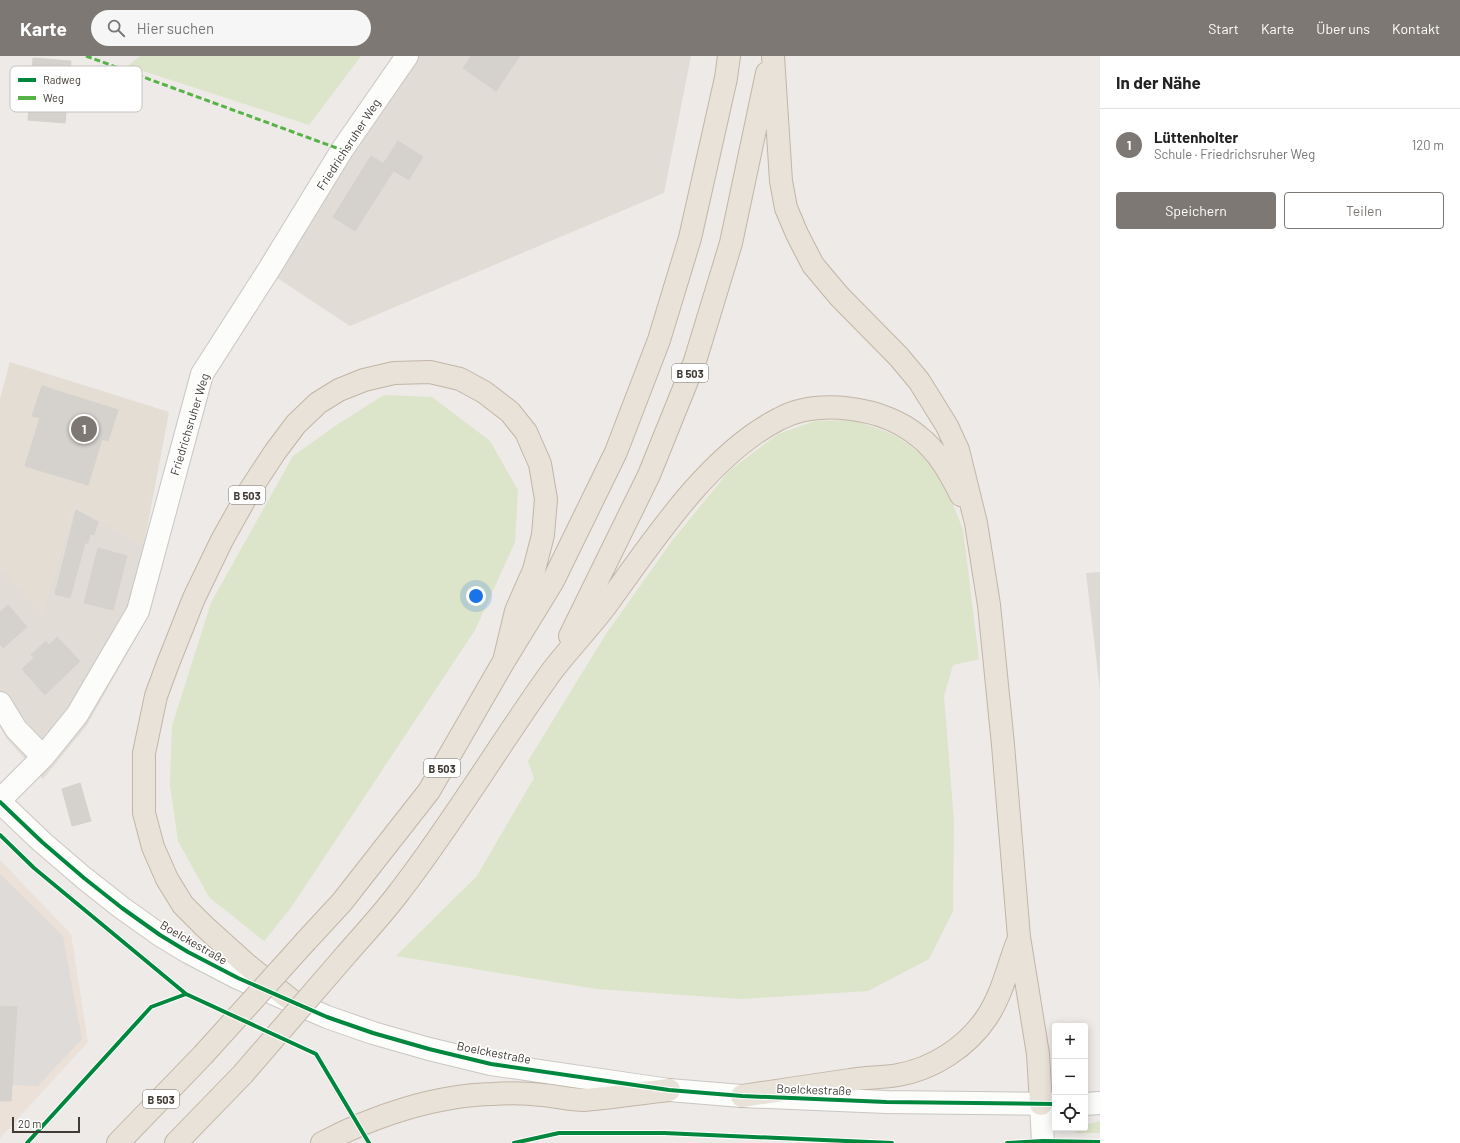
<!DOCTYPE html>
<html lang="de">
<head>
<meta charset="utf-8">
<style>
	body { margin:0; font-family:Barlow,sans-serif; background:#f6f6f6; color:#222 }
	.controls { position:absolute; right:12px; bottom:12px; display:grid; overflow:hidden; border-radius:4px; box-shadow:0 2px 10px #0003 }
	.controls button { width:36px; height:36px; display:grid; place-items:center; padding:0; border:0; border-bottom:1px solid #e0e0e0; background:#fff; color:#222; font:20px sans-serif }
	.scale { position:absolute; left:12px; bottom:10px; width:68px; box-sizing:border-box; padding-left:4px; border:2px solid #413b35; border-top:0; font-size:11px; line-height:14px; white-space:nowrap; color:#413b35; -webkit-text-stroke:3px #fff; paint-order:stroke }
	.you { position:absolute; left:476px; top:540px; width:14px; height:14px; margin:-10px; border:3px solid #fff; border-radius:50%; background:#1a73e8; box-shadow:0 0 0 6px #1a73e833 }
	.badge { display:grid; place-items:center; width:26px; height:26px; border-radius:50%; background:#7d7873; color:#fff; font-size:13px; font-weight:700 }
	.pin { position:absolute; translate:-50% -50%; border:2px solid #fff; box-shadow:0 1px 4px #0006 }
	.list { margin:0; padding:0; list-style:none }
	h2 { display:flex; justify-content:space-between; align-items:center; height:52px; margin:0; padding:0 16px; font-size:17px }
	h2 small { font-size:13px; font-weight:400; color:#767676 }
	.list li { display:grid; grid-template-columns:26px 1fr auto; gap:12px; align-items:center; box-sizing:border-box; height:72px; padding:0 16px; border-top:1px solid #e0e0e0 }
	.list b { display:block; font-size:15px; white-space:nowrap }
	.list p { margin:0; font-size:13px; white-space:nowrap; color:#767676 }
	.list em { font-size:13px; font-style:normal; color:#767676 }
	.actions { display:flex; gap:8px; padding:12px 16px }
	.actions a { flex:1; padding:9px 0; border:1px solid #7d7873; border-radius:4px; text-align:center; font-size:14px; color:#7d7873 }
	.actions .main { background:#7d7873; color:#fff }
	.icon { flex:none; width:22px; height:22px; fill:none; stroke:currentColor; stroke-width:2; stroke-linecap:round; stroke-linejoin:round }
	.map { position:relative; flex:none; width:1100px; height:1087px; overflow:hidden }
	header { display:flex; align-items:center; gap:24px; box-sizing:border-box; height:56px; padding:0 20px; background:#7d7873; color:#fff }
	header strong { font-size:19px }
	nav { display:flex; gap:22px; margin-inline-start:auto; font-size:14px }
	.search { width:280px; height:36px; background:#f6f6f6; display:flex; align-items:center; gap:10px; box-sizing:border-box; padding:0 14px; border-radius:22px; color:#767676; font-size:15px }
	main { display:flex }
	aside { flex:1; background:#fff }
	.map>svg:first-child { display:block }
	.residential { fill:#e1dcd5 }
	.commercial { fill:#ece1d8 }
	.industrial { fill:#ddd9d5 }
	.education { fill:#e3ddd3 }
	.green { fill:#dce4c9 }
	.parking { fill:#dedbd8 }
	.building { fill:#d5d2ce; stroke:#d5d1cd }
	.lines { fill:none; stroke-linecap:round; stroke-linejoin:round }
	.minor-casing { stroke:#c9c6c3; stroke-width:24 }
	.highway-casing { stroke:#c2b5a6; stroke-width:24 }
	.minor { stroke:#fcfcfb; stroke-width:22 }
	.highway { stroke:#e9e2d9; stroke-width:22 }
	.highway-bridge-casing { stroke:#c2b5a6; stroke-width:24; stroke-linecap:butt }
	.highway-bridge { stroke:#e9e2d9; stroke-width:22 }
	.quiet { stroke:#57b346; stroke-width:3; stroke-dasharray:6 3; stroke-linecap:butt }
	.cycleway-casing { stroke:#fff; stroke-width:6 }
	.cycleway { stroke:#00873e; stroke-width:4 }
	.labels { text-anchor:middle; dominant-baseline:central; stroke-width:3.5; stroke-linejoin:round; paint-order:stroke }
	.shield { fill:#fff; stroke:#7a7672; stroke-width:1 }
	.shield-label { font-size:11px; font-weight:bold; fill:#413b35 }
	.street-label { font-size:12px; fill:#413b35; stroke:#fff }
	.key { fill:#fff; stroke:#c6c4c2; stroke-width:1 }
	.key-label { font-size:11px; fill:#413b35 }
</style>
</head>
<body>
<header>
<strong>Karte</strong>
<div class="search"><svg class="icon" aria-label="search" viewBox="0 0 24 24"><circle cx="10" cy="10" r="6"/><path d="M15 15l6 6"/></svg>Hier suchen</div>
<nav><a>Start</a><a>Karte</a><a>Über uns</a><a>Kontakt</a></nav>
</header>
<main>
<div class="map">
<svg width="1100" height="1087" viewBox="0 0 1100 1087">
	<rect width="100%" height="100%" fill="#edeae7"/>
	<!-- residential -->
	<path class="residential" d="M 415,0 L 691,0 L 664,137 L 350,270 L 271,218 L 360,89 Z
		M 75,450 L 144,488 L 164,495 L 149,559 L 87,669 L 43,723 L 7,683 L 0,670 L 0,511 L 42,556 Z"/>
	<!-- commercial -->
	<path class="commercial" d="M 0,804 L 71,878 L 88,986 L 0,1082 Z"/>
	<!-- industrial -->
	<path class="industrial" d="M 1100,516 L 1100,634 L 1086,517 Z"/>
	<!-- education -->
	<path class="education" d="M 10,306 L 169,356 L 144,488 L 75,450 L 42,556 L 0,511 L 0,343 Z"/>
	<!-- green -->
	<path class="green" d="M 140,0 L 361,0 L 309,69 L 128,10 Z
		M 384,339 L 432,341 L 490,385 L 518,434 L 515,486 L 475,574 L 290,853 L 264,885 L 209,841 L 178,785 L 170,729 L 172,670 L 211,547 L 293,400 L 338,368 Z
		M 854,364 L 895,379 L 922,399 L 946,430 L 963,474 L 979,603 L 953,609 L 944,640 L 954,766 L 953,855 L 929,903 L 868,935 L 741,943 L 597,933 L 396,900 L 477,820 L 534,722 L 528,705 L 606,578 L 672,485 L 729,415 L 778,378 L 815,365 Z
		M 1100,1065 L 1100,1077 L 1075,1077 L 1081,1072 L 1085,1072 L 1085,1069 Z"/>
	<!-- parking -->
	<path class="parking" d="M 0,818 L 63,880 L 82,983 L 38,1030 L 12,1029 L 17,951 L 0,950 Z"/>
	<!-- building -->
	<path class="building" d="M 471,0 L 520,0 L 496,35 L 463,12 Z
		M 33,2 L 71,5 L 65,67 L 28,64 Z
		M 398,85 L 423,101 L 416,112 L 391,96 Z
		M 391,96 L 416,112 L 409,124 L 383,108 Z
		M 371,100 L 394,114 L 355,175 L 333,161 Z
		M 42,330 L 118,354 L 108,385 L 102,383 L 88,429 L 25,410 L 40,362 L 32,360 Z
		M 76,454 L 98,466 L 94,479 L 90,478 L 88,487 L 85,487 L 70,542 L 55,538 Z
		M 98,492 L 127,500 L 113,554 L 84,547 Z
		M 8,549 L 27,571 L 3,592 L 0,588 L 0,556 Z
		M 57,581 L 80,605 L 45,639 L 22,613 L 34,602 L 31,599 L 46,585 L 49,589 Z
		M 80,727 L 91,765 L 72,770 L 62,733 Z
		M 0,950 L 17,951 L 11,1045 L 0,1045 Z"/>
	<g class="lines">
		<!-- minor casing -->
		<g class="minor-casing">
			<path id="minor" d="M 0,647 L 16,673 L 43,701
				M 0,744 L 43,701 L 77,659 L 138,555 L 202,318 L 268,215 L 342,94 L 407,0
				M 0,746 L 42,786 L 84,822 L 122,852 L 160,879 L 188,896 L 238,922 L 327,961 L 373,977 L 429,993 L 491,1008 L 669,1034 L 742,1040 L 886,1046 L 1055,1048
				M 1041,1048 L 1043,1087
				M 1085,1048 L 1100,1047"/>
		</g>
		<!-- highway casing -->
		<g class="highway-casing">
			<path id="highway" d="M 773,0 L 781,125 L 786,152 L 797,178 L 813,209 L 839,240 L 899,301 L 919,325 L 947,370 L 958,394 L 976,467 L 989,549 L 1003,689 L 1019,881 L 1038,998 L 1041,1048
				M 570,580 L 649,419 L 695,305 L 731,187 L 767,17
				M 306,885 L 342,846 L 429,735 L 504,605 L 553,525 L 616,396 L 659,284 L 690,182 L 726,22 L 729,0
				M 344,901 C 363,879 383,858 400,835 C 455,764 500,687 552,615 C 569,593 588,573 605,551 C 651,488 708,399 779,363 C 818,342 884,351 918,380 C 938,395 950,417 961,439
				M 296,948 L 246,908 L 205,871 L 183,849 L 167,823 L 153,791 L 144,757 L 144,697 L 156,640 L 167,610 L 194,542 L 222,484 L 250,434 L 275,396 L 296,368 L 318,347 L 339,334 L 364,324 L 394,317 L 430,316 L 460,323 L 484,336 L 510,356 L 526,376 L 540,408 L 546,443 L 543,479 L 534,514 L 516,555 L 504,605
				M 742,1040 C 778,1035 814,1029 850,1024 C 866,1021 882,1022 898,1019 C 933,1013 967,991 987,961 C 1003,937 1008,909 1019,882
				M 118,1087 L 203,999
				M 176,1087 L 243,1018
				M 322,1087 C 373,1060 436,1039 493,1038 C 509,1037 526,1037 542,1039 C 556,1040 570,1044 584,1044 C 612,1042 641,1037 669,1034"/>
		</g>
		<!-- minor -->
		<use href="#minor" class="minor"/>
		<!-- highway -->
		<use href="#highway" class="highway"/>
		<!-- highway-bridge casing -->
		<g class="highway-bridge-casing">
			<path id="highway-bridge" d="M 203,999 L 306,885
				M 243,1018 L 344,901"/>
		</g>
		<!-- highway-bridge -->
		<use href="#highway-bridge" class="highway-bridge"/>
		<!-- quiet -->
		<path class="quiet" d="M 86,0 L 342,94"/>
		<!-- cycleway casing -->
		<g class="cycleway-casing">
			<path id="cycleway" d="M 0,746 L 42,786 L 84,822 L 122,852 L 160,879 L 188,896 L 238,922 L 327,961 L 373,977 L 429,993 L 491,1008 L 669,1034 L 742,1040 L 886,1046 L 1055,1048
				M 0,779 L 34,812 L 186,938 L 316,998 L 369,1087
				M 27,1087 L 151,951 L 186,938
				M 514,1087 L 559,1077 L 664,1077 L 892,1087
				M 1007,1087 L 1043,1085 L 1100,1086"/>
		</g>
		<!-- cycleway -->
		<use href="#cycleway" class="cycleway"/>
	</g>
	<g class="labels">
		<!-- shield labels -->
		<g class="shield">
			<rect x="672" y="308" width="36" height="18" rx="3"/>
			<rect x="229" y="430" width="36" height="18" rx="3"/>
			<rect x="424" y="703" width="36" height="18" rx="3"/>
			<rect x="143" y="1034" width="36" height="18" rx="3"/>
		</g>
		<g class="shield-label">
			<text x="690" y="317">B 503</text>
			<text x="247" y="439">B 503</text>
			<text x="442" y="712">B 503</text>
			<text x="161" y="1043">B 503</text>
		</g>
		<!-- street labels -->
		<g class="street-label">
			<text transform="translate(348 88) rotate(-57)">Friedrichsruher Weg</text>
			<text transform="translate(189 368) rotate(-73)">Friedrichsruher Weg</text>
			<text transform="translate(194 886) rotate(30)">Boelckestraße</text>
			<text transform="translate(494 996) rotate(11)">Boelckestraße</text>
			<text transform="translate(814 1033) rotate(2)">Boelckestraße</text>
		</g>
	</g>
	<!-- legend -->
	<rect x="10" y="10" width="132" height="46" rx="6" class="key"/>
	<rect x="18" y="22" width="18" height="4" fill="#00873e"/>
	<rect x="18" y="40" width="18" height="4" fill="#57b346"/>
	<g class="key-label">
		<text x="43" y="28">Radweg</text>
		<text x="43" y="46">Weg</text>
	</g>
</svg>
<div class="controls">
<button>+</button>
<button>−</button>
<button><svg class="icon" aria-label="locate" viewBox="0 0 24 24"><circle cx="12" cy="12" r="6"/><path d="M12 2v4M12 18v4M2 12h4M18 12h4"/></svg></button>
</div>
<div class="scale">20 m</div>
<div class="you"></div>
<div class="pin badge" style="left:84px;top:373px">1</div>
</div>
<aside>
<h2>In der Nähe<small></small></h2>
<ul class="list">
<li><span class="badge">1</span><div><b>Lüttenholter</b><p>Schule · Friedrichsruher Weg</p></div><em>120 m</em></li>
</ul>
<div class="actions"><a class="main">Speichern</a><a>Teilen</a></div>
</aside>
</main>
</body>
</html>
